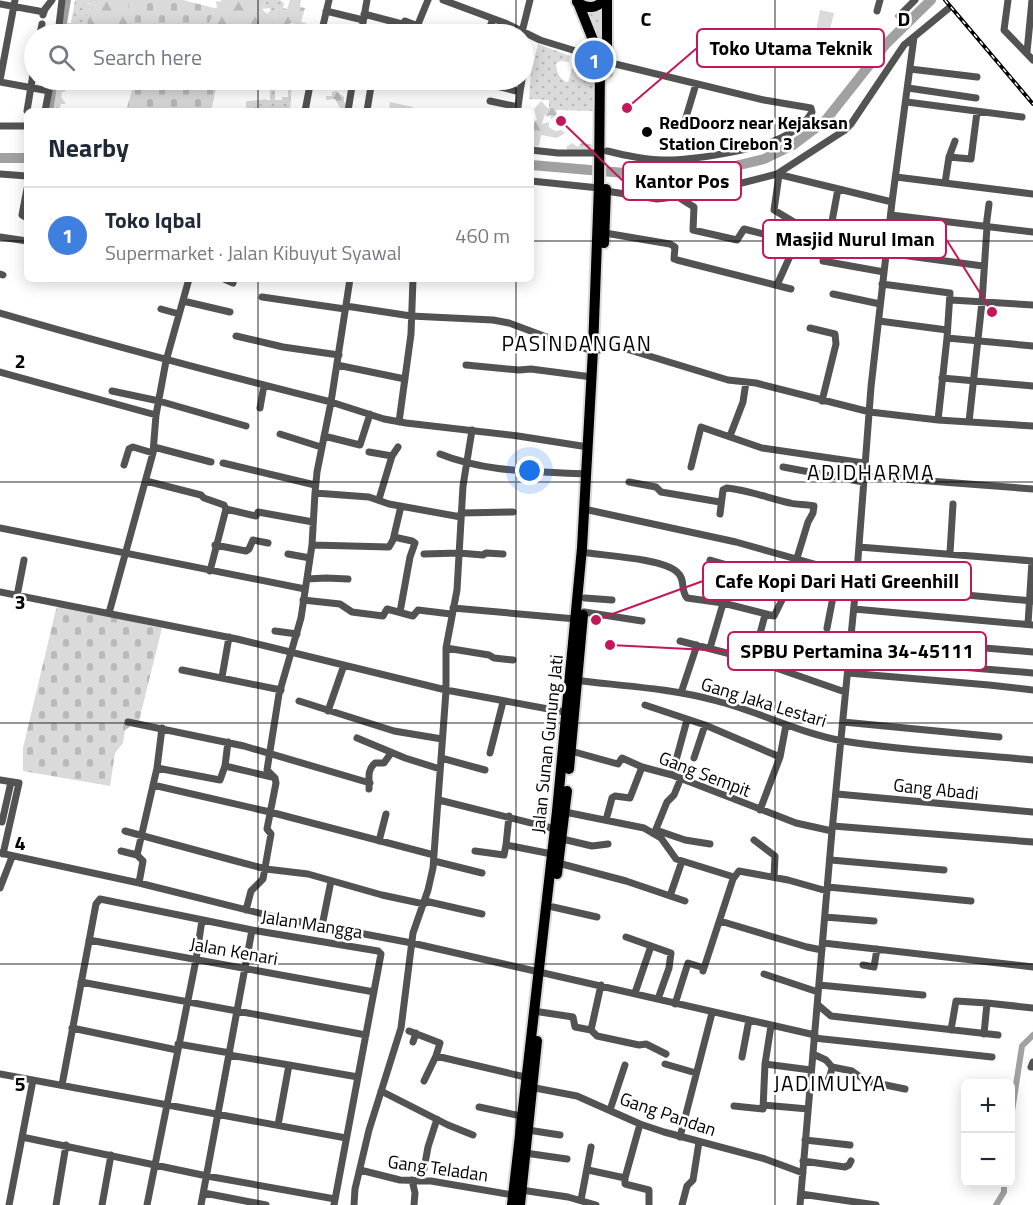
<!DOCTYPE html>
<html lang="en">
<head>
<meta charset="utf-8">
<style>
	body { margin:0; font-family:"Titillium Web",sans-serif; background:#f2f2f3; color:#1f2937 }
	.controls { position:absolute; right:18px; bottom:18px; display:grid; overflow:hidden; border-radius:9px; box-shadow:0 3px 15px #0003 }
	.controls button { width:54px; height:54px; display:grid; place-items:center; padding:0; border:0; border-bottom:2px solid #e0e1e3; background:#fff; color:#1f2937; font:30px sans-serif }
	.you { position:absolute; left:530px; top:471px; width:21px; height:21px; margin:-15px; border:4px solid #fff; border-radius:50%; background:#1a73e8; box-shadow:0 0 0 9px #1a73e833 }
	.badge { display:grid; place-items:center; width:39px; height:39px; border-radius:50%; background:#ea580c; color:#fff; font-size:20px; font-weight:700 }
	.pin { position:absolute; translate:-50% -50%; border:3px solid #fff; box-shadow:0 2px 6px #0006 }
	.list { margin:0; padding:0; list-style:none }
	h2 { display:flex; justify-content:space-between; align-items:center; height:78px; margin:0; padding:0 24px; font-size:26px }
	h2 small { font-size:20px; font-weight:400; color:#747a83 }
	.list li { display:grid; grid-template-columns:39px 1fr auto; gap:18px; align-items:center; box-sizing:border-box; height:96px; padding:0 24px; border-top:2px solid #e0e1e3 }
	.list b { display:block; font-size:22px; white-space:nowrap }
	.list p { margin:0; font-size:20px; white-space:nowrap; color:#747a83 }
	.list em { font-size:20px; font-style:normal; color:#747a83 }
	.icon { flex:none; width:33px; height:33px; fill:none; stroke:currentColor; stroke-width:2; stroke-linecap:round; stroke-linejoin:round }
	.map { position:relative; flex:none; width:1033px; height:1205px; overflow:hidden }
	.search { position:absolute; background:#fff; box-shadow:0 3px 15px #0003; left:24px; top:24px; width:510px; height:66px; display:flex; align-items:center; gap:15px; box-sizing:border-box; padding:0 21px; border-radius:33px; color:#747a83; font-size:22px }
	.panel { position:absolute; background:#fff; box-shadow:0 3px 15px #0003; left:24px; top:108px; width:510px; height:174px; border-radius:9px }
	.map>svg:first-child { display:block }
	.grass { fill:url(#grass-dots) }
	.forest { fill:url(#forest-firs) }
	.cemetery { fill:url(#cemetery-stones) }
	.garden { fill:#dadada }
	.lines { fill:none; stroke-linecap:round; stroke-linejoin:round }
	.canal { stroke:#a1a1a1; stroke-width:6 }
	.river { stroke:#a1a1a1; stroke-width:10 }
	.trunk-casing { stroke:#dbdbdb; stroke-width:14 }
	.minor { stroke:#535353; stroke-width:7 }
	.trunk { stroke:#000; stroke-width:10 }
	.rail-casing { stroke:#000; stroke-width:4 }
	.rail { stroke:#fff; stroke-width:1.5; stroke-dasharray:4.5; stroke-linecap:butt }
	.grid { fill:none; stroke:#000; stroke-width:1.5; stroke-opacity:0.55 }
	.poi-dot { fill:#000; stroke:#fff; stroke-width:2 }
	.labels { text-anchor:middle; dominant-baseline:central; stroke-width:5; stroke-linejoin:round; paint-order:stroke }
	.poi-label { font-size:18px; font-weight:bold; fill:#000; stroke:#fff; text-anchor:start }
	.street-label { font-size:18px; fill:#000; stroke:#fff }
	.quarter-label { font-size:21px; letter-spacing:1.5px; fill:#000; stroke:#fff }
	.grid-label { font-size:20px; text-anchor:middle; font-weight:bold; fill:#000; stroke:#fff; stroke-width:5; stroke-linejoin:round; paint-order:stroke }
	.leader { fill:none; stroke:#c2185b; stroke-width:2 }
	.callout-dot { fill:#c2185b; stroke:#fff; stroke-width:2 }
	.callout { fill:#fff; stroke:#c2185b; stroke-width:2 }
	.callout-label { font-size:20px; text-anchor:middle; font-weight:bold; fill:#000 }
</style>
</head>
<body>
<div class="map">
<svg width="1033" height="1205" viewBox="0 0 1033 1205">
	<defs>
		<pattern id="grass-dots" width="8" height="8" patternUnits="userSpaceOnUse" patternTransform="scale(1.5)"><rect width="8" height="8" fill="#dadada"/><path d="M2 2h.1M6 6h.1" fill="none" stroke="#b9b9b9" stroke-width="1.8" stroke-linecap="round"/></pattern>
		<pattern id="forest-firs" width="22" height="20" patternUnits="userSpaceOnUse" patternTransform="scale(1.5)"><rect width="22" height="20" fill="#dadada"/><path d="M5 1l3.5 6h-7zM16 11l3.5 6h-7z" fill="#b9b9b9"/></pattern>
		<pattern id="cemetery-stones" width="16" height="16" patternUnits="userSpaceOnUse" patternTransform="scale(1.5)"><rect width="16" height="16" fill="#dadada"/><path d="M2 7V4a2 2 0 0 1 4 0v3zM10 15v-3a2 2 0 0 1 4 0v3z" fill="#b9b9b9"/></pattern>
	</defs>
	<rect width="100%" height="100%" fill="#fff"/>
	<!-- grass -->
	<path class="grass" d="M 75,0 L 85,0 L 87,4 L 92,3 L 96,6 L 95,8 L 87,11 L 89,30 L 92,34 L 75,33 L 65,34 L 66,23 L 71,23 Z
		M 267,0 L 280,0 L 284,3 L 283,8 L 287,9 L 284,11 L 277,9 L 275,12 L 277,16 L 274,18 L 270,14 L 267,13 L 270,11 L 270,8 L 262,9 Z
		M 604,7 L 603,53 L 586,13 L 595,12 Z
		M 538,44 L 570,56 L 569,62 L 561,61 L 556,63 C 556,71 560,81 568,82 L 572,69 L 579,69 L 576,76 L 580,79 L 583,79 L 586,74 L 587,77 L 594,78 L 594,111 L 556,110 L 556,108 L 549,108 L 549,100 L 529,99 L 531,73 Z
		M 292,84 L 290,111 L 246,111 L 247,101 L 270,100 L 270,88 L 275,87 L 275,100 L 282,100 L 282,97 L 288,97 L 288,88 L 285,87 Z"/>
	<!-- forest -->
	<path class="forest" d="M 85,0 L 146,0 L 134,34 L 92,34 L 89,30 L 86,13 L 87,11 L 95,8 L 96,6 L 92,3 L 86,3 Z
		M 221,0 L 267,0 L 262,9 L 266,13 L 272,15 L 274,18 L 277,16 L 275,13 L 277,9 L 281,8 L 284,11 L 287,9 L 290,0 L 301,0 L 300,7 L 305,8 L 301,22 L 306,23 L 305,26 L 290,23 L 289,29 L 295,31 L 295,34 L 214,34 L 207,32 L 214,8 L 217,8 L 216,1 L 221,2 Z
		M 250,80 L 292,80 L 291,85 L 270,87 L 269,85 L 257,85 Z
		M 434,80 L 452,80 L 459,83 L 454,90 L 451,87 L 451,82 L 448,84 L 448,88 L 435,87 Z
		M 60,87 L 65,89 L 66,91 L 62,92 L 61,97 L 66,104 L 61,104 L 59,111 L 52,109 L 57,88 Z
		M 336,91 L 344,97 L 344,102 L 347,104 L 345,111 L 339,111 L 340,108 L 335,99 L 326,100 L 326,96 L 332,96 L 332,92 Z
		M 266,99 L 270,107 L 269,111 L 261,111 L 262,105 L 260,102 L 254,110 L 246,108 L 246,102 Z
		M 541,101 L 548,108 L 556,108 L 557,114 L 552,119 L 550,118 L 551,115 L 547,117 L 545,114 L 542,124 L 549,122 L 549,127 L 555,131 L 561,130 L 565,133 L 557,138 L 541,135 L 539,146 L 531,147 L 531,122 L 537,120 L 534,109 Z
		M 390,102 L 413,107 L 412,111 L 389,111 Z
		M 572,143 L 578,147 L 581,143 L 596,145 L 596,150 L 568,151 L 566,147 Z"/>
	<!-- cemetery -->
	<path class="cemetery" d="M 127,0 L 183,0 L 214,8 L 207,32 L 214,34 L 124,34 L 130,14 Z
		M 135,80 L 218,80 L 211,111 L 126,111 Z
		M 59,606 L 64,606 L 162,628 L 139,721 L 125,730 L 123,743 L 115,753 L 110,786 L 23,771 L 23,748 L 56,609 Z"/>
	<!-- garden -->
	<path class="garden" d="M 820,10 L 834,13 L 829,34 L 816,31 Z"/>
	<g class="lines">
		<!-- canal -->
		<path class="canal" d="M 62,34 L 68,0
			M 50,111 L 55,80
			M 1010,1124 L 1022,1046 L 1033,1035
			M 996,1205 L 1004,1192 L 1004,1182"/>
		<!-- river -->
		<path class="river" d="M 0,158 L 27,158
			M 531,165 L 672,177 L 702,174 L 764,159 L 793,145 L 825,121 L 886,44 L 931,0"/>
		<!-- trunk casing -->
		<g class="trunk-casing">
			<path id="trunk" d="M 577,2 C 588,10 596,8 605,0
				M 607,72 L 607,0
				M 604,243 L 606,189
				M 569,769 L 583,615
				M 557,874 L 567,791
				M 512,1205 L 557,811 L 582,548 L 593,350 L 599,185 L 600,64 L 599,55 L 577,0
				M 520,1205 L 537,1041"/>
		</g>
		<!-- minor -->
		<path class="minor" d="M 443,0 L 505,23 L 540,40 L 589,55 L 599,55
			M 1008,0 L 1004,30 L 1033,60
			M 0,4 L 44,12
			M 326,11 L 363,20
			M 877,11 L 880,0
			M 364,14 L 402,24 L 405,21 L 418,26
			M 43,15 L 45,9 L 52,0
			M 899,16 L 915,0
			M 449,32 L 458,34
			M 522,32 L 530,0
			M 40,34 L 42,24
			M 58,34 L 62,0
			M 321,34 L 329,0
			M 361,34 L 367,0
			M 414,34 L 428,0
			M 487,34 L 493,19
			M 1027,52 L 1032,0
			M 910,69 L 977,77
			M 0,80 L 15,0
			M 0,82 L 49,91
			M 485,83 L 520,92 L 522,80
			M 908,88 L 976,98
			M 490,101 L 518,107 L 520,92
			M 907,102 L 1022,117
			M 27,111 L 34,68
			M 45,111 L 51,80
			M 305,111 L 311,80
			M 348,111 L 353,80
			M 367,111 L 372,80
			M 684,124 L 696,84
			M 0,126 L 27,126
			M 531,150 L 558,153 L 600,153
			M 607,151 C 625,155 643,160 662,160 C 689,161 756,150 781,138 C 792,133 806,123 812,112 L 811,108 L 764,100 L 607,62
			M 949,157 L 955,141
			M 0,174 L 27,176
			M 777,174 L 845,130 L 851,124 L 904,45 L 949,8
			M 779,175 L 774,210 L 794,222 L 800,234 L 824,247 L 823,261 L 884,272
			M 896,177 L 1033,194
			M 531,181 L 599,188
			M 945,183 L 949,157 L 971,159 L 977,112
			M 27,189 L 22,215 L 27,218
			M 606,191 L 657,199 L 666,198 L 722,188 L 777,174 L 892,202 L 871,387 L 856,585 L 832,831 L 800,1205
			M 678,197 L 694,207 L 693,230 L 737,240 L 744,229 L 764,234 L 794,246
			M 892,202 L 914,37
			M 891,215 L 1033,232
			M 986,227 L 989,204
			M 605,233 L 670,244 L 675,247 L 674,259 L 677,260 L 791,289
			M 0,237 L 27,241
			M 818,244 L 822,237 L 830,232 L 838,189
			M 886,253 L 983,266
			M 0,274 L 3,275
			M 224,279 L 233,283
			M 350,279 L 331,402 L 384,419 L 406,423 L 518,436 L 588,447
			M 882,284 L 950,293 L 947,338
			M 777,285 L 800,234
			M 833,294 L 880,304
			M 262,297 L 345,309
			M 951,300 L 1033,305
			M 183,301 L 230,312
			M 346,306 L 411,316 L 493,320 L 509,323 L 552,339 L 567,347 L 600,350
			M 161,309 L 179,314
			M 0,313 C 110,345 220,374 331,402 L 317,472 L 315,493
			M 879,321 L 947,330
			M 810,328 L 835,334 L 836,344 L 822,401
			M 236,336 L 283,347 L 339,355
			M 600,341 L 728,380 L 756,383 L 870,412 L 938,420 L 1033,426
			M 337,365 L 405,379
			M 466,365 L 519,370 L 531,369 L 592,377
			M 0,372 L 156,415
			M 942,378 L 1033,386
			M 112,391 L 159,401 L 246,426
			M 260,408 L 264,385
			M 938,420 L 947,338 L 1033,346
			M 399,422 L 411,334 L 413,279
			M 969,422 L 982,302 L 987,227
			M 280,434 L 321,447
			M 324,436 L 360,445 L 370,414
			M 730,436 L 743,402 L 746,382
			M 154,447 L 211,462
			M 369,452 L 392,456
			M 440,454 C 487,473 538,471 587,474
			M 223,463 L 315,485
			M 124,465 L 129,449 L 133,447 L 153,453
			M 691,467 L 701,427 L 762,448 L 864,463
			M 783,467 L 863,482
			M 863,476 L 1033,489
			M 146,481 L 201,495 L 204,498 L 224,505 L 226,509 L 256,516 L 258,512 L 313,522
			M 629,482 L 656,487 L 661,492 L 720,502
			M 379,499 L 392,456 L 398,447
			M 584,509 L 736,542 L 857,576
			M 461,513 L 513,512
			M 720,514 L 723,490 L 727,488 C 748,490 768,498 790,503 C 797,505 805,504 814,506 L 813,513 L 808,522 L 797,558
			M 0,528 L 305,589
			M 394,537 L 412,541 L 415,543 L 410,557 L 400,612
			M 215,545 L 246,551 L 249,549 L 253,540 L 268,543
			M 312,545 L 389,547 L 393,540 L 401,506
			M 859,547 L 1033,561
			M 588,553 C 609,556 663,559 677,572 C 686,579 680,590 687,598 L 723,603 L 774,616 L 792,580 L 834,592
			M 950,553 L 953,504
			M 288,554 L 310,558
			M 424,554 L 459,553 L 483,555 L 486,553 L 503,554
			M 710,560 L 789,583
			M 210,571 L 226,509
			M 307,579 L 326,578 L 348,579
			M 856,585 L 1033,601
			M 0,592 L 237,639 L 446,690 L 570,713
			M 17,596 L 24,560
			M 585,598 L 612,600
			M 303,600 L 340,604 L 352,612 L 383,616 L 387,609 L 413,616 L 418,610 L 451,614
			M 453,608 L 576,619
			M 854,609 L 1033,625
			M 584,612 L 642,621
			M 109,613 L 153,453 L 156,415 L 166,361 L 189,279
			M 1028,624 L 1032,561
			M 827,628 L 834,592 L 855,597
			M 275,631 L 297,634
			M 851,637 L 1033,652
			M 680,641 L 750,659 L 845,692
			M 446,648 L 489,655 L 494,658 L 513,660
			M 710,648 L 729,583 L 727,578 L 730,566
			M 850,658 L 1033,673
			M 750,659 L 757,645 L 765,615
			M 182,670 L 281,690
			M 848,673 L 989,685 L 1033,690
			M 222,677 L 229,637
			M 573,680 C 622,686 670,688 717,701 C 760,712 799,733 843,741 C 905,751 970,754 1033,760
			M 681,693 L 697,645
			M 299,701 L 394,731 L 442,739
			M 645,705 L 705,725 L 780,757
			M 328,711 L 344,665
			M 128,722 L 244,746 L 370,783
			M 843,722 L 999,737
			M 357,738 L 405,758 L 440,769
			M 571,751 L 618,764 L 622,758 L 642,767 L 672,775 L 796,823 L 832,831
			M 490,753 L 503,702
			M 441,758 L 485,770
			M 694,758 L 705,725
			M 225,766 L 272,777
			M 157,768 L 220,780 L 225,766 L 228,742
			M 672,775 L 687,720
			M 0,780 L 19,783 L 3,854
			M 153,785 L 270,812 L 434,855
			M 369,789 C 370,779 366,771 375,763 L 384,763 L 391,753
			M 837,794 L 1033,812
			M 439,800 L 555,829
			M 760,810 L 780,757 L 786,725
			M 565,812 L 644,828 L 661,838 L 676,859 L 734,877
			M 606,820 L 612,798 L 615,796 L 630,798 L 642,767
			M 2,822 L 11,782
			M 833,826 L 1033,842
			M 656,830 L 685,840 L 710,844
			M 125,831 L 232,860 L 266,869 L 308,874 L 382,895 L 424,904
			M 654,834 L 667,802 L 674,795 L 681,778
			M 558,838 L 592,846 L 608,844
			M 754,840 L 775,856 L 774,877
			M 379,841 L 386,814
			M 506,845 L 509,816
			M 121,851 L 137,855
			M 475,851 L 504,855 L 506,845 L 552,854
			M 0,853 L 139,883 L 279,918 L 412,943 L 815,1035
			M 831,860 L 944,870
			M 434,861 L 482,873
			M 558,863 L 626,881 L 685,901
			M 139,883 L 143,861 L 137,855 L 157,768 L 162,728
			M 828,887 L 971,901
			M 0,888 L 12,857
			M 670,896 L 682,861
			M 425,901 L 482,914
			M 553,907 L 597,917
			M 246,910 L 251,891 L 263,879 L 271,834 L 267,829 L 276,783 L 275,778 L 267,770 L 279,694 L 301,618 L 312,545 L 315,493 L 369,497 L 389,504 L 461,517
			M 825,917 L 874,921
			M 720,921 L 807,947 L 822,950
			M 322,926 L 331,881
			M 626,937 L 671,953 L 669,968 L 658,999
			M 89,940 L 374,992
			M 823,943 L 1033,967
			M 863,965 L 874,967 L 877,949
			M 703,971 L 733,879 L 739,871 L 788,880 L 827,891
			M 764,974 L 818,992
			M 81,982 L 366,1035
			M 819,985 L 923,995
			M 635,993 L 651,946
			M 675,1004 L 688,963 L 704,968
			M 818,1005 L 831,1016 L 998,1035
			M 540,1012 L 573,1017 L 575,1027 L 591,1030 L 597,1036 L 639,1045 L 646,1044 L 666,1054
			M 72,1028 L 177,1050
			M 591,1030 L 601,985
			M 951,1030 L 956,1001 L 987,1003
			M 409,1031 L 440,1043 L 436,1056 L 525,1077
			M 984,1034 L 987,1003 L 1033,1008
			M 814,1038 L 992,1057
			M 413,1042 L 416,1033
			M 178,1044 L 230,1053
			M 813,1054 L 826,1060 L 832,1067 L 852,1071 L 866,1081 L 905,1089
			M 229,1055 L 289,1065 L 278,1125
			M 742,1057 L 749,1020
			M 1033,1062 L 1031,1067 L 1033,1067
			M 665,1064 L 696,1073
			M 765,1064 L 811,1070
			M 289,1065 L 358,1077
			M 0,1074 L 346,1138
			M 424,1081 L 436,1056
			M 62,1085 L 96,904 L 100,899 L 252,930 L 378,951 L 381,954 L 334,1205
			M 530,1087 L 577,1096 L 640,1124 L 664,1132 L 765,1159 L 803,1173
			M 381,1091 L 448,1125 L 473,1135
			M 810,1091 C 824,1087 830,1082 832,1067
			M 763,1105 L 808,1109
			M 734,1106 L 763,1109 L 765,1064 L 771,1026
			M 479,1107 L 521,1116
			M 610,1110 L 625,1065
			M 640,1124 L 625,1178 L 625,1184 L 649,1190 L 649,1205
			M 528,1130 L 560,1135
			M 22,1137 L 207,1176 L 335,1199
			M 680,1137 L 712,1013
			M 805,1140 L 850,1145
			M 525,1153 L 567,1159
			M 803,1161 L 845,1167 L 849,1165 L 851,1161
			M 360,1170 L 400,1180 L 431,1181 L 513,1195
			M 588,1170 L 625,1178
			M 412,1180 L 415,1193 L 414,1205
			M 422,1180 L 428,1147 L 437,1119
			M 521,1190 L 568,1197 L 596,1205
			M 204,1193 L 266,1205
			M 801,1194 L 876,1205
			M 581,1200 L 591,1147
			M 9,1205 L 33,1080
			M 56,1205 L 66,1145
			M 102,1205 L 111,1155
			M 147,1205 L 196,960 L 202,920
			M 201,1205 L 252,930
			M 354,1205 L 355,1189 L 369,1130 L 401,1028 L 413,933 L 428,890 L 433,868 L 446,691 L 446,648 L 457,590 L 463,486 L 472,430
			M 682,1205 L 687,1186 L 693,1180 L 699,1142"/>
		<!-- trunk -->
		<use href="#trunk" class="trunk"/>
		<!-- rail casing -->
		<g class="rail-casing">
			<path id="rail" d="M 945,0 L 1033,104"/>
		</g>
		<!-- rail -->
		<use href="#rail" class="rail"/>
	</g>
	<!-- grid -->
	<path class="grid" d="M 258,0 L 258,34M 516,0 L 516,34M 775,0 L 775,1205M 258,80 L 258,111M 516,80 L 516,111M 0,241 L 27,241M 531,241 L 1033,241M 258,279 L 258,1205M 516,279 L 516,1205M 0,482 L 1033,482M 0,723 L 1033,723M 0,964 L 1033,964"/>
	<!-- markers -->
	<circle class="poi-dot" cx="647" cy="132" r="6"/>
	<g class="labels">
		<!-- poi labels -->
		<g class="poi-label">
			<text x="659" y="122">RedDoorz near Kejaksan<tspan x="659" dy="21">Station Cirebon 3</tspan></text>
		</g>
		<!-- street labels -->
		<g class="street-label">
			<text transform="translate(764 702) rotate(17)">Gang Jaka Lestari</text>
			<text transform="translate(547 744) rotate(-84)">Jalan Sunan Gunung Jati</text>
			<text transform="translate(705 774) rotate(21)">Gang Sempit</text>
			<text transform="translate(936 789) rotate(6)">Gang Abadi</text>
			<text transform="translate(312 924) rotate(9)">Jalan Mangga</text>
			<text transform="translate(234 951) rotate(10)">Jalan Kenari</text>
			<text transform="translate(668 1114) rotate(19)">Gang Pandan</text>
			<text transform="translate(438 1168) rotate(8)">Gang Teladan</text>
		</g>
		<!-- quarter labels -->
		<g class="quarter-label">
			<text x="577" y="343">PASINDANGAN</text>
			<text x="871" y="472">ADIDHARMA</text>
			<text x="830" y="1083">JADIMULYA</text>
		</g>
	</g>
	<g class="grid-label">
		<text x="646" y="26">C</text>
		<text x="904" y="26">D</text>
		<text x="20" y="368">2</text>
		<text x="20" y="609">3</text>
		<text x="20" y="850">4</text>
		<text x="20" y="1091">5</text>
	</g>
	<!-- callouts -->
	<path class="leader" d="M627 108L697 48M561 121L623 181M992 312L946 239M596 620L703 581M610 645L728 651"/>
	<g class="callout-dot">
		<circle cx="627" cy="108" r="6"/>
		<circle cx="561" cy="121" r="6"/>
		<circle cx="992" cy="312" r="6"/>
		<circle cx="596" cy="620" r="6"/>
		<circle cx="610" cy="645" r="6"/>
	</g>
	<g class="callout">
		<rect x="697" y="29" width="187" height="38" rx="6"/>
		<rect x="623" y="162" width="118" height="38" rx="6"/>
		<rect x="763" y="220" width="183" height="38" rx="6"/>
		<rect x="703" y="562" width="268" height="38" rx="6"/>
		<rect x="728" y="632" width="258" height="38" rx="6"/>
	</g>
	<g class="callout-label">
		<text x="791" y="55">Toko Utama Teknik</text>
		<text x="682" y="188">Kantor Pos</text>
		<text x="855" y="246">Masjid Nurul Iman</text>
		<text x="837" y="588">Cafe Kopi Dari Hati Greenhill</text>
		<text x="857" y="658">SPBU Pertamina 34-45111</text>
	</g>
</svg>
<div class="controls">
<button>+</button>
<button>−</button>
</div>
<div class="you"></div>
<div class="pin badge" style="left:594px;top:60px;background:#3f7fe0">1</div>
<div class="search"><svg class="icon" aria-label="search" viewBox="0 0 24 24"><circle cx="10" cy="10" r="6"/><path d="M15 15l6 6"/></svg>Search here</div>
<section class="panel">
<h2>Nearby<small></small></h2>
<ul class="list">
<li><span class="badge" style="background:#3f7fe0">1</span><div><b>Toko Iqbal</b><p>Supermarket · Jalan Kibuyut Syawal</p></div><em>460 m</em></li>
</ul>
</section>
</div>
</body>
</html>
